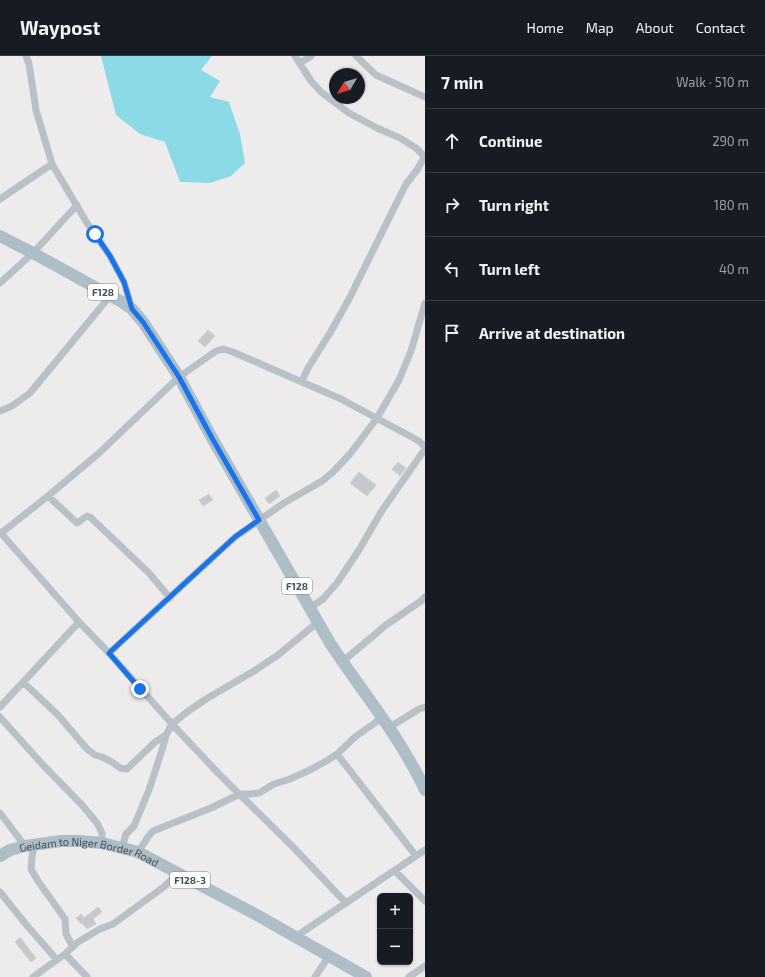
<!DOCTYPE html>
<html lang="en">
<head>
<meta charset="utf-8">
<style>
	body { margin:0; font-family:"Exo 2",sans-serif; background:#20242c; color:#f1f3f6 }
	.controls { position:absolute; right:12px; bottom:12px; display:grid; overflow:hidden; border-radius:6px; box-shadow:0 1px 3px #0004 }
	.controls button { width:36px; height:36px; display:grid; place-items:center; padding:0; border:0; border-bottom:1px solid #363941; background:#171b24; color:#f1f3f6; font:20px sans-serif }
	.compass { position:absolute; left:329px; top:12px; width:36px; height:36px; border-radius:50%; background:#171b24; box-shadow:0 1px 3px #0004; rotate:232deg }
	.stop { position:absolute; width:12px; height:12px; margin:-9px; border:3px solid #1a73e8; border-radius:50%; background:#fff }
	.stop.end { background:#1a73e8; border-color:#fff; box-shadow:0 1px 4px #0008 }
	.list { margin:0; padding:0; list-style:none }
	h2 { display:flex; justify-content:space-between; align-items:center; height:52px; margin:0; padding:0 16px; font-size:17px }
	h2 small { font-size:13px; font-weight:400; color:#9ea1a6 }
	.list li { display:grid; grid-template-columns:26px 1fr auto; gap:12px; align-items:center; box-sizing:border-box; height:64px; padding:0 16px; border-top:1px solid #363941 }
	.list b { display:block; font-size:15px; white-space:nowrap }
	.list em { font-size:13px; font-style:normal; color:#9ea1a6 }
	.icon { flex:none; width:22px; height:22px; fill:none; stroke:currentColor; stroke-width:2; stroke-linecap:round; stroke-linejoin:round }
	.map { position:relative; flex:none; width:425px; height:921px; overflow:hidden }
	header { display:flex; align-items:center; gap:24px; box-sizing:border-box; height:56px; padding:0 20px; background:#171b24; border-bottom:1px solid #363941 }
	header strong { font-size:19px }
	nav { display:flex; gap:22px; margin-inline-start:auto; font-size:14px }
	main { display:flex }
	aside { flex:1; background:#171b24 }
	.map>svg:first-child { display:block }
	.water { fill:#8bdae5 }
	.building { fill:#c5c9ce; stroke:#d0d2d7 }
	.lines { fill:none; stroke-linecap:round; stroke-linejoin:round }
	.minor { stroke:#b7c1c7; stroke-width:7 }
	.primary { stroke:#adbec9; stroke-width:12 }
	.route { stroke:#1a73e8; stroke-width:5 }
	.labels { text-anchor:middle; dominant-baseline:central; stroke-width:3.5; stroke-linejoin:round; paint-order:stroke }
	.shield { fill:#fff; stroke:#7d8489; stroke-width:1 }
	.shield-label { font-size:10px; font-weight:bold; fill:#455057 }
	.street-label { font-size:11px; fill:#455057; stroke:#fff }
</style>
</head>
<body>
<header>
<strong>Waypost</strong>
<nav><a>Home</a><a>Map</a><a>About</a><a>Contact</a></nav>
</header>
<main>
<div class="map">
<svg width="425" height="921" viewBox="0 0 425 921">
	<rect width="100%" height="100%" fill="#eeebec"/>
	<!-- water -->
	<path class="water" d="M 101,0 L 212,0 L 201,14 L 220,25 L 210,41 L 229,46 L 240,78 L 245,107 L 231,120 L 210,127 L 180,126 L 165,86 L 140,78 L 116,59 Z"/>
	<!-- building -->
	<path class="building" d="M 208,274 L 215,280 L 205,291 L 198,285 Z
		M 398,406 L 406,412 L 400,420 L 392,413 Z
		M 359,416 L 376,429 L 367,440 L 350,427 Z
		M 276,434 L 280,440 L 269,448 L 265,442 Z
		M 209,438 L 213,444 L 203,450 L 199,444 Z
		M 98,851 L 102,856 L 93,863 L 96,868 L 87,873 L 82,867 L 80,867 L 76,862 L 81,858 L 84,862 Z
		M 20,881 L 36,902 L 31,906 L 15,886 Z"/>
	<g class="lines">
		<!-- minor -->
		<path class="minor" d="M 26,0 L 29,8 L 36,54 L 52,108 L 87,167 L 110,200 L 124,226 L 132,253
			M 295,0 L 311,25 L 321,36 L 349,57 L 377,72 L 400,82 L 416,92 L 425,101
			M 356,0 L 376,19 L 425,41
			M 300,7 L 311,0
			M 0,143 L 52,108
			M 0,227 L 33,197 L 77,149
			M 302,325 L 308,312 L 330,277 L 349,243 L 406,128 L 417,114 L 425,100
			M 0,355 L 12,350 L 30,337 L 110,240
			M 48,440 L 77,467 L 80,465 L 87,460 L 90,461 L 149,517 L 170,542
			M 0,476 L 79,566 L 109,597 L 172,668 L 218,717 L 294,792 L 346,847
			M 0,478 L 48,440 L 98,398 L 179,321 L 216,295 L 223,293 L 233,296 L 341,343 L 419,385 L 425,391
			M 310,552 L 323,543 L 337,527 L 359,494 L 381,456 L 425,393
			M 109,597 L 235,481 L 284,447 L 322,425 L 333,416 L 350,398 L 377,362 L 399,324 L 411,295 L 425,247
			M 342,606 L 386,569 L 421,545 L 425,541
			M 23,626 L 58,659 L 87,693 L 95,699 L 102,701 L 112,706 L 120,712 L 127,713 L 155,686 L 166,679
			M 0,651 L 79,566
			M 0,661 L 43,709 L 82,749 L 97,767 L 102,777 L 102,787
			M 390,671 L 419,653 L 425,651
			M 337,698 L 368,738 L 416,800
			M 0,757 L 25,790
			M 34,789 L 32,801 L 31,813 L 38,825 L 65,863 L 66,878 L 73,891
			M 122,792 L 126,778 L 134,770 L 149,734 L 163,691 L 166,679 L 172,668 L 187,656 L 206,643 L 254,615 L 278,599 L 318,566
			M 138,796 L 148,781 L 153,775 L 211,752 L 240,738 L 251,738 L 259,737 L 274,728 L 290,723 L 312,713 L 328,704 L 337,698 L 355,681 L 383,661
			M 395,815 L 425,845
			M 0,836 L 24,866 L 57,904
			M 295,881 L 425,794
			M 65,898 L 87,921
			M 33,921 L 65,898 L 78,886 L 100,873 L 113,868 L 165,830 L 178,817
			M 315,921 L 329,900
			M 409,921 L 425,910"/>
		<!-- primary -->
		<g class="primary">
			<path d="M 0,180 L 33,197 L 122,246 L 132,253 L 143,266 L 179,321 L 212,382 L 330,587 C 362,636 400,680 425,734"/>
			<path id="s1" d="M 0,800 L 10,794 L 25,790 L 61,785 L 81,785 L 102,787 L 138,796 L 255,858 L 366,921"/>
		</g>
	</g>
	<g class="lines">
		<!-- route -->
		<path class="route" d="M 95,178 L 110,200 L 124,226 L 132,253 L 143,266 L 179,321 L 212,382 L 259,464 L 235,481 L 109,597 L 140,633"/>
	</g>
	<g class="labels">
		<!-- shield labels -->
		<g class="shield">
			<rect x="88" y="228" width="30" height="16" rx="3"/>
			<rect x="282" y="522" width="30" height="16" rx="3"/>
			<rect x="170" y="816" width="40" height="16" rx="3"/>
		</g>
		<g class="shield-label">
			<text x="103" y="236">F128</text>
			<text x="297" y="530">F128</text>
			<text x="190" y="824">F128-3</text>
		</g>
		<!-- street labels -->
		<g class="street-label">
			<text stroke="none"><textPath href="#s1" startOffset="93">Geidam to Niger Border Road</textPath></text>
		</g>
	</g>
</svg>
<div class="controls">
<button>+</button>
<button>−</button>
</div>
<svg class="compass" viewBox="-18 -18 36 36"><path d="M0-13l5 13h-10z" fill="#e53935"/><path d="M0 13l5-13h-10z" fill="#9ea1a6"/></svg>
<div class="stop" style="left:95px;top:178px"></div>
<div class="stop end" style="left:140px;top:633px"></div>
</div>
<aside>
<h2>7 min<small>Walk · 510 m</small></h2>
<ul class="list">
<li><svg class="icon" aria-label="ahead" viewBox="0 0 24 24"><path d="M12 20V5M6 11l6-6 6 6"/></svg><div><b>Continue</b></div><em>290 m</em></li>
<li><svg class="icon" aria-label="right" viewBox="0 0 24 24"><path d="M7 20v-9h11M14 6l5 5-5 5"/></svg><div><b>Turn right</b></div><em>180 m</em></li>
<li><svg class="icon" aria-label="left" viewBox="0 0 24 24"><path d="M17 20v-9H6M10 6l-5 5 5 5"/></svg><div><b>Turn left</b></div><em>40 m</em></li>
<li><svg class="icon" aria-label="arrive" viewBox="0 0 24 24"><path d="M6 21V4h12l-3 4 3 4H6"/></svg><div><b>Arrive at destination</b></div></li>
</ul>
</aside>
</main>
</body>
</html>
